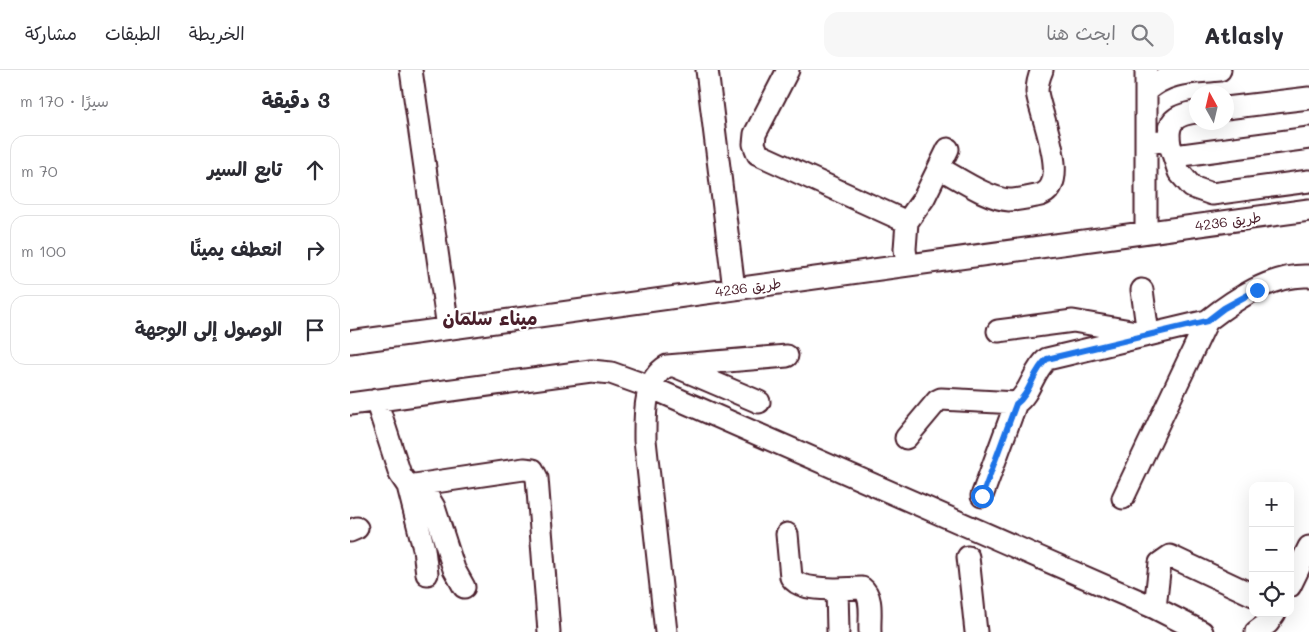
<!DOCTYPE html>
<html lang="ar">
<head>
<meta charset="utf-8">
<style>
	body { margin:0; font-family:Mali,"Playpen Sans Arabic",sans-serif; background:#f7f7f7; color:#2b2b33; direction:rtl }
	.controls { position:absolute; right:15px; bottom:15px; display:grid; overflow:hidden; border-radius:10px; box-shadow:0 5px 20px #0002 }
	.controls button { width:45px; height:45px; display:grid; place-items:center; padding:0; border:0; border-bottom:1px solid #e1e1e2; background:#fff; color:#2b2b33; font:25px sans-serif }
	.compass { position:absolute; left:839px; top:15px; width:45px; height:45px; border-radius:50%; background:#fff; box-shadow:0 5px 20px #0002; rotate:352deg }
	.stop { position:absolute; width:15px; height:15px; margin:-11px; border:4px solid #1a73e8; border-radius:50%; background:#fff }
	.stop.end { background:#1a73e8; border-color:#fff; box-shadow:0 1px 5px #0008 }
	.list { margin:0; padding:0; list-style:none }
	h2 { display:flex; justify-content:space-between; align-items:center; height:65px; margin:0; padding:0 20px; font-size:21px }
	h2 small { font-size:16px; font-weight:400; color:#7c7c81 }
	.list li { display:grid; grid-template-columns:32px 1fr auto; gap:15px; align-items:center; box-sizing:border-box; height:70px; margin:0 10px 10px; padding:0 10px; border:1px solid #e1e1e2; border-radius:15px }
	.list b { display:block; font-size:19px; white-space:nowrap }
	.list em { font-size:16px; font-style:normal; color:#7c7c81 }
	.icon { flex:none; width:28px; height:28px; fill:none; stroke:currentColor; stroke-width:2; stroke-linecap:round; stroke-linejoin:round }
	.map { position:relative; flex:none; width:959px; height:562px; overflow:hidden; direction:ltr }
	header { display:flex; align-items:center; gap:30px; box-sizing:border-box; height:70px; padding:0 25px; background:#fff; border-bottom:1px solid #e1e1e2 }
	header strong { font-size:24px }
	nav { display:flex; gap:28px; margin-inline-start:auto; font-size:18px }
	.search { width:350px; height:45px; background:#f7f7f7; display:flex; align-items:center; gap:12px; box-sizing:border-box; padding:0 18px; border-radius:15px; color:#7c7c81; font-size:19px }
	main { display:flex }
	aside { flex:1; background:#fff }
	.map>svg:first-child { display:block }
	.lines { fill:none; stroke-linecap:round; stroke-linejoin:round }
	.minor-casing { stroke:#4a1f2b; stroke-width:25 }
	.minor { stroke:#fff; stroke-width:21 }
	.route { stroke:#1a73e8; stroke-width:6 }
	.labels { text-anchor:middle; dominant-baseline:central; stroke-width:4.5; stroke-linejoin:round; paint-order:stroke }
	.street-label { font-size:14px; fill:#4a1f2b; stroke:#fff }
	.district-label { font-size:19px; font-weight:bold; fill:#4a1f2b; stroke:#fff }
</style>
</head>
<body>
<header>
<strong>Atlasly</strong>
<div class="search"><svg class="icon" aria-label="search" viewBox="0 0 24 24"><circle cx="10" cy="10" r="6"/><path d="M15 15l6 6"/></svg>ابحث هنا</div>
<nav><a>الخريطة</a><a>الطبقات</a><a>مشاركة</a></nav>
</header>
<main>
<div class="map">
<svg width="959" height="562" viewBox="0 0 959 562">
	<rect width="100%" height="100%" fill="#fff"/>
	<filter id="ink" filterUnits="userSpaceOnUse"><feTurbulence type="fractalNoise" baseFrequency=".02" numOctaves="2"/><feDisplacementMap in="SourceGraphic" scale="10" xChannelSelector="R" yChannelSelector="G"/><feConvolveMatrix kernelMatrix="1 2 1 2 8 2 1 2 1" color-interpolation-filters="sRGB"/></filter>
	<g filter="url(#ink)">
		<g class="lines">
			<!-- minor casing -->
			<g class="minor-casing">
				<path id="minor" d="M 61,0 L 98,258
					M 357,0 L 384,219
					M 438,0 L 405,64 L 404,74 L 408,84 L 557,152 L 574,128 L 598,79
					M 796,0 L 796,162
					M 796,21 C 818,1 842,3 870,0
					M 876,38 L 959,28
					M 796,73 L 811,71 L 820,75 L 829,102 L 842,117 L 862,124 L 959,111
					M 820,75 C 816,51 825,45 846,42
					M 825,86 L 959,68
					M 589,98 C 608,108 638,129 659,130 C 667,130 677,128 686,126 C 725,120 690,46 687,22 C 687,14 689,7 692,0
					M 557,152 L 555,179 L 557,195
					M 648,261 L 723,251 L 798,264 L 792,220
					M 0,272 L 959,140
					M 327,297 L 409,332
					M 26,330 L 50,404 L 58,416 L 174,399 L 183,400 L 187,408 L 199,562
					M 0,334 L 241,301 L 261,303 L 300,317 L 805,538 L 852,562
					M 556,368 L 587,331 L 591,329 L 666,333 C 681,323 682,302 697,289 L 857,251 C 885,229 922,204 959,206
					M 71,415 L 84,437 L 104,499 L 114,517
					M 58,416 L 74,479 L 77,504
					M 632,426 L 666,333
					M 773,428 L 857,251
					M 0,461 L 7,458
					M 437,464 L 441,507 C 449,520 473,518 487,519 L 488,562
					M 618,487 L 626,562
					M 940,516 L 959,477
					M 487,519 L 512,518 C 524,527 519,548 520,562
					M 805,538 L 810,493 L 820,486 L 903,525
					M 316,562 L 295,370 C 295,347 293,310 317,296 L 437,286
					M 906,562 L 918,553 L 925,543"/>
			</g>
			<!-- minor -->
			<use href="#minor" class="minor"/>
		</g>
	</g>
	<g class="lines" filter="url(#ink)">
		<!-- route -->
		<path class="route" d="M 632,426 L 666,334 C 681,323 682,302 697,289 L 857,251 L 874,238 L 907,220"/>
	</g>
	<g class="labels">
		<!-- street labels -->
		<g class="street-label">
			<text transform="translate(878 151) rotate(-8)">طريق 4236</text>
			<text transform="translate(398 217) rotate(-8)">طريق 4236</text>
		</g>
		<!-- district labels -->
		<g class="district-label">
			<text x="140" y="247">ميناء سلمان</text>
		</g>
	</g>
</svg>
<div class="controls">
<button>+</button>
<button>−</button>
<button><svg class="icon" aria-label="locate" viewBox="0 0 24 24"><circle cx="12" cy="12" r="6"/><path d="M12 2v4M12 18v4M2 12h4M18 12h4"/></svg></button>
</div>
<svg class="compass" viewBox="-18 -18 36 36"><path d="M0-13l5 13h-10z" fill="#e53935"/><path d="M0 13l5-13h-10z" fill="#7c7c81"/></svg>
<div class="stop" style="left:632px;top:426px"></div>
<div class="stop end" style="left:907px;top:220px"></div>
</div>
<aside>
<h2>3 دقيقة<small>سيرًا · 170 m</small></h2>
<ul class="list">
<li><svg class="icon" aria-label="ahead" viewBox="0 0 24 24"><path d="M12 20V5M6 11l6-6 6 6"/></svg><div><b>تابع السير</b></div><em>70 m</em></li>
<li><svg class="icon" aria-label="right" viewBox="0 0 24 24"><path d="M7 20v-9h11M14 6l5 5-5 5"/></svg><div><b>انعطف يمينًا</b></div><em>100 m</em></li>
<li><svg class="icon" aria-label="arrive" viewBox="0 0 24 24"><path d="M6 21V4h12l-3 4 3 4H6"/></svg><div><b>الوصول إلى الوجهة</b></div></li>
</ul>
</aside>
</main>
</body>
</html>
